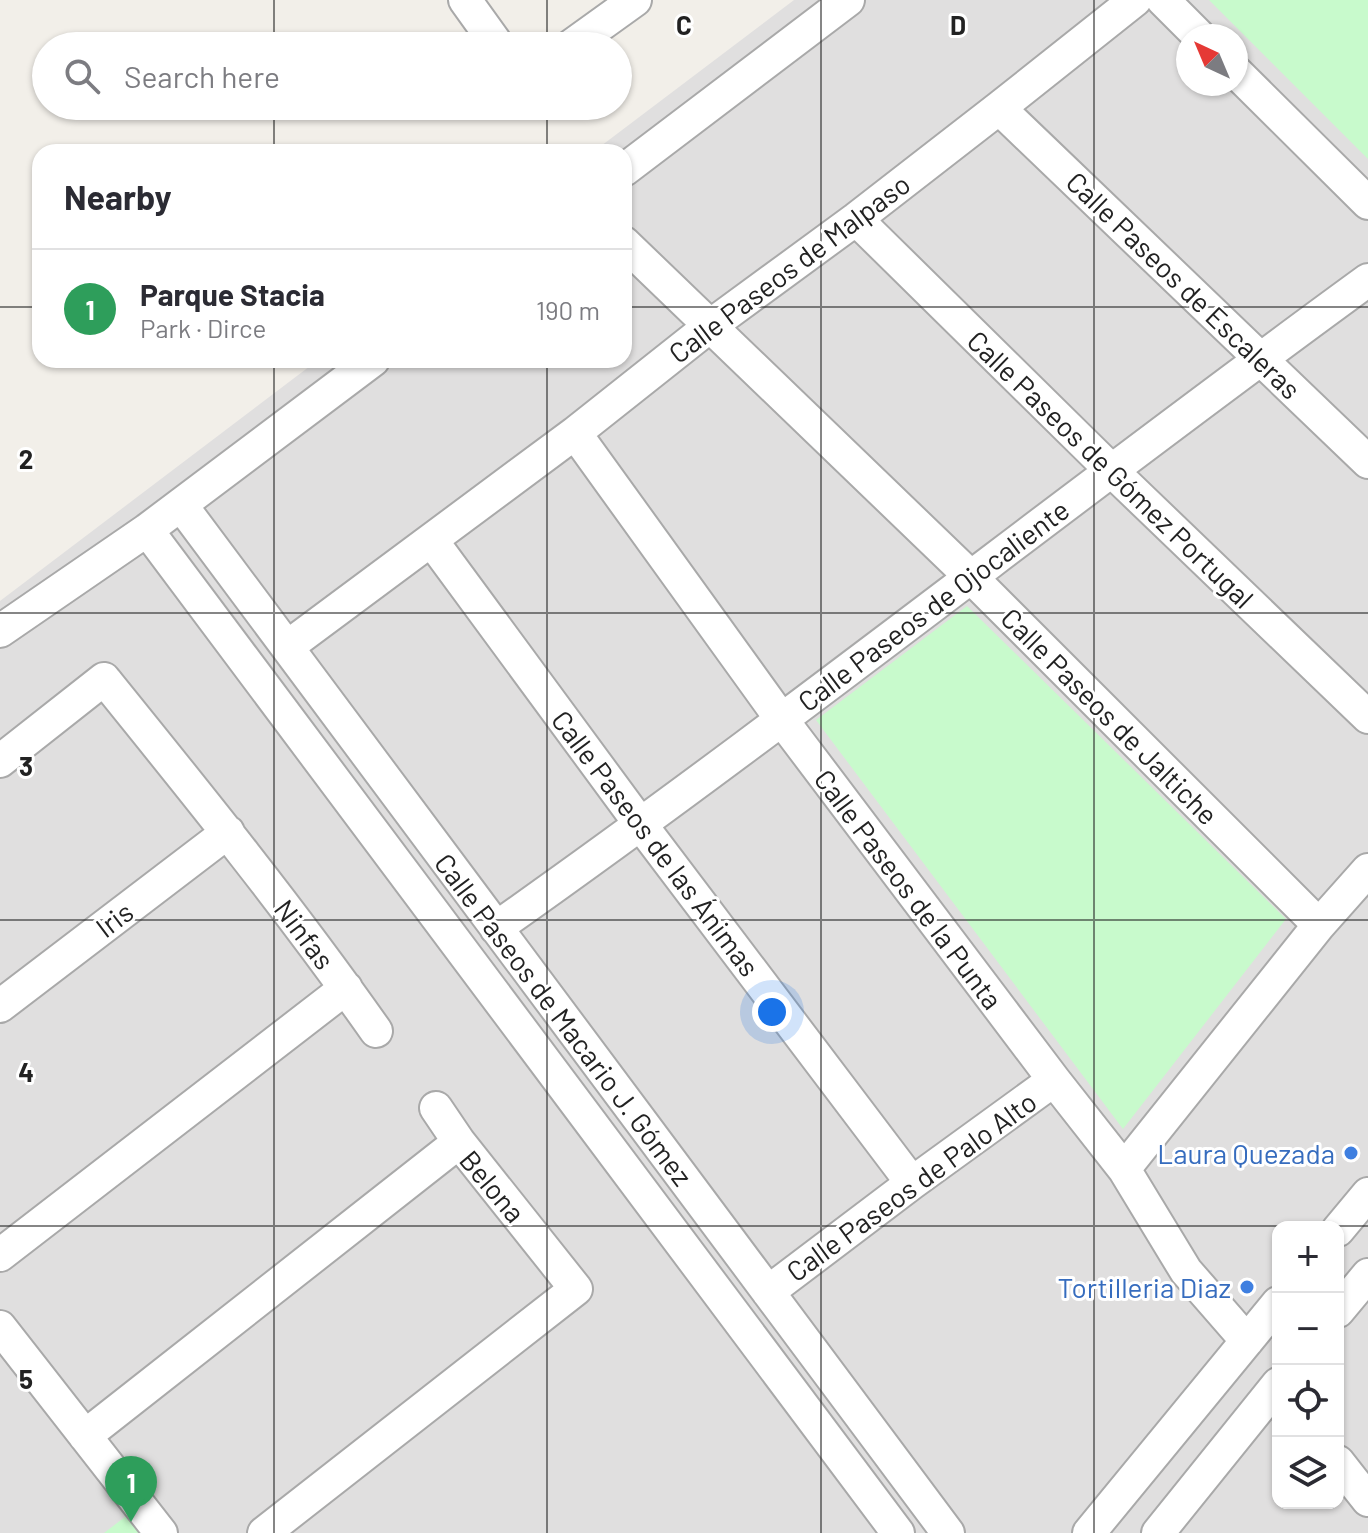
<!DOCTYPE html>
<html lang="en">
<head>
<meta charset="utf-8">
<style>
	body { margin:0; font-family:Barlow,sans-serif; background:#f2f2f3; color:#2b2b33 }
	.controls { position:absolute; right:24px; bottom:24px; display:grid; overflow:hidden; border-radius:16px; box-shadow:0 2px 6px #0004 }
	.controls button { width:72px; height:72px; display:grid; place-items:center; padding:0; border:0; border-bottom:2px solid #e1e1e2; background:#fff; color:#2b2b33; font:40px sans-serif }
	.compass { position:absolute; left:1176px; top:24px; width:72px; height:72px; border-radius:50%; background:#fff; box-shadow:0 2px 6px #0004; rotate:316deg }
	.you { position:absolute; left:772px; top:1012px; width:28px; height:28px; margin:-20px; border:6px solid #fff; border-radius:50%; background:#1a73e8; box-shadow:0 0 0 12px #1a73e833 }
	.badge { display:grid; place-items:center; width:52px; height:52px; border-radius:50%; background:#111827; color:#fff; font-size:26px; font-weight:700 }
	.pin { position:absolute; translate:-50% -66px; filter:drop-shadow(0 2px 4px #0008) }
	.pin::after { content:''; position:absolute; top:42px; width:28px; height:24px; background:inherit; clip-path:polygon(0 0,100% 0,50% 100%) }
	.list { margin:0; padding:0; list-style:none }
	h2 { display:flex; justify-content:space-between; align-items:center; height:104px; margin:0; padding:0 32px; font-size:34px }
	h2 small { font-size:26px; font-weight:400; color:#7c7c81 }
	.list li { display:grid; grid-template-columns:52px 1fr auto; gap:24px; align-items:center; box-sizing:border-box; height:120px; padding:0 32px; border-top:2px solid #e1e1e2 }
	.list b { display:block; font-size:30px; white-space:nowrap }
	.list p { margin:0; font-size:26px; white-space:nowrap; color:#7c7c81 }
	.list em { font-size:26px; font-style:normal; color:#7c7c81 }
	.icon { flex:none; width:44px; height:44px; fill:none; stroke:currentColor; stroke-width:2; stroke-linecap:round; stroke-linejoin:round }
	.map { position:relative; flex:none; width:1368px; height:1533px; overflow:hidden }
	.search { position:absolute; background:#fff; box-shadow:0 2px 6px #0004; left:32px; top:32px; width:600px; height:88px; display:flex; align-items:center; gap:20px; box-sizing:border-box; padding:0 28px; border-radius:44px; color:#7c7c81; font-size:30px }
	.panel { position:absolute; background:#fff; box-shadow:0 2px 6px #0004; left:32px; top:144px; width:600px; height:224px; border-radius:24px }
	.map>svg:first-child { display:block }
	.residential { fill:#e0dfdf; fill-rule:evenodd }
	.park { fill:#c8facc }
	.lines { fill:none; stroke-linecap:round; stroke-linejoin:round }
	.minor-casing { stroke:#a9a9a9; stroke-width:36 }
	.minor { stroke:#fff; stroke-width:32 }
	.grid { fill:none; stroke:#222; stroke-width:2; stroke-opacity:0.55 }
	.shop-dot { fill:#3f7fe0; stroke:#fff; stroke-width:3 }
	.labels { text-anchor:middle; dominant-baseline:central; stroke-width:6; stroke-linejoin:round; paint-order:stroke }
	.street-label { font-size:28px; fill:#222; stroke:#fff }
	.shop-label { font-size:28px; fill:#366cbe; stroke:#fff; text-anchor:end }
	.grid-label { font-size:26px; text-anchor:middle; font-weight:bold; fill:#222; stroke:#fff; stroke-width:6; stroke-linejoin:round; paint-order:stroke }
</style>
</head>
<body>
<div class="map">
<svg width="1368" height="1533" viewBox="0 0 1368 1533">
	<rect width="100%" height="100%" fill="#f2efe9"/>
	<!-- residential -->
	<path class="residential" d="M 794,0 L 1368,0 L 1368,1533 L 0,1533 L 0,601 L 318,360 L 624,360 L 624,152 L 593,152 ZM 1188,36 L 1236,36 L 1236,84 L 1188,84 ZM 1278,1227 L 1338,1227 L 1338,1503 L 1278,1503 Z"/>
	<!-- park -->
	<path class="park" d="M 1209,0 L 1368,0 L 1368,159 Z
		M 967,606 L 1286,919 L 1123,1129 L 816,720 Z
		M 134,1510 L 152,1533 L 104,1533 Z"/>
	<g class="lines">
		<!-- minor casing -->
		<g class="minor-casing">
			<path id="minor" d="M 465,0 L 498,46
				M 1163,0 L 1199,36
				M 571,46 L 635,0
				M 1236,72 L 1368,203
				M 999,108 L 1368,462
				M 624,170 L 848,0
				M 856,219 L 1112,471 L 1368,717
				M 624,243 L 971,577 L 1319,925
				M 575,433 L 782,720 L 1054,1080 L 1124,1169 L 1186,1271 L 1247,1341
				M 181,505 L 948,1533
				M 147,530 L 898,1533
				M 432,541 L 641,825 L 912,1183
				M 0,631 L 147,530 L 373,360
				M 287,647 L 575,433 L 710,326 L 856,219 L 999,108 L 1135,0
				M 0,761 L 104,679 C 197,794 291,910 376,1031
				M 496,928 C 792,719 1075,493 1368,280
				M 0,1006 L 228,832
				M 1124,1169 L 1319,925 L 1368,870
				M 1338,1230 L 1368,1194
				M 0,1255 L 346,988
				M 768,1292 L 912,1183 L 1054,1080
				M 1338,1311 L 1368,1275
				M 0,1327 L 161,1533
				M 85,1436 L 459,1142
				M 1338,1462 L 1368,1500
				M 264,1533 L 576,1289 L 459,1142 L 436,1108
				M 1089,1533 L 1278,1303
				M 1158,1533 L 1278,1384"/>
		</g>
		<!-- minor -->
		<use href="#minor" class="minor"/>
	</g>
	<!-- grid -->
	<path class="grid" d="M 274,0 L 274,46M 547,0 L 547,46M 821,0 L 821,1533M 1094,0 L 1094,1533M 274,106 L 274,152M 547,106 L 547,152M 0,307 L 40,307M 624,307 L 1368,307M 274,360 L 274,1533M 547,360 L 547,1533M 0,613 L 1368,613M 0,920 L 1368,920M 0,1226 L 1368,1226"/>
	<!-- markers -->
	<g class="shop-dot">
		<circle cx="1351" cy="1153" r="8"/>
		<circle cx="1247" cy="1287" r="8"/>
	</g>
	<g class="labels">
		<!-- street labels -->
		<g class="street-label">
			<text transform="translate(789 268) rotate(-37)">Calle Paseos de Malpaso</text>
			<text transform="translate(1184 285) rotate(44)">Calle Paseos de Escaleras</text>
			<text transform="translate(1111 469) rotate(44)">Calle Paseos de Gómez Portugal</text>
			<text transform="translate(933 605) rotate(-37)">Calle Paseos de Ojocaliente</text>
			<text transform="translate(1110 716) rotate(45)">Calle Paseos de Jaltiche</text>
			<text transform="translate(656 843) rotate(53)">Calle Paseos de las Ánimas</text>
			<text transform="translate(909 889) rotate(53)">Calle Paseos de la Punta</text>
			<text transform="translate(114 919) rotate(-37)">Iris</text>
			<text transform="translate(305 934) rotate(53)">Ninfas</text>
			<text transform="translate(564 1019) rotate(53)">Calle Paseos de Macario J. Gómez</text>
			<text transform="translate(493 1186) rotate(50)">Belona</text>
			<text transform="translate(911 1186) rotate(-36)">Calle Paseos de Palo Alto</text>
		</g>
		<!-- shop labels -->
		<g class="shop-label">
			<text x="1335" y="1153">Laura Quezada</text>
			<text x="1231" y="1287">Tortilleria Diaz</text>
		</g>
	</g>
	<g class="grid-label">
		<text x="684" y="35">C</text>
		<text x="958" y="35">D</text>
		<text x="26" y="469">2</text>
		<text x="26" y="776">3</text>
		<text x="26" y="1082">4</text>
		<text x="26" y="1389">5</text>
	</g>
</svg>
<div class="controls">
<button>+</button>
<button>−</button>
<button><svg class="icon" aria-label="locate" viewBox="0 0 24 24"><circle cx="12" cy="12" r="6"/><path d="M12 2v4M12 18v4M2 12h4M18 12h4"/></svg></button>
<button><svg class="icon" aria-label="layers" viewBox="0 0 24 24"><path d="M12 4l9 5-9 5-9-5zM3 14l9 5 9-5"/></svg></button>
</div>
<svg class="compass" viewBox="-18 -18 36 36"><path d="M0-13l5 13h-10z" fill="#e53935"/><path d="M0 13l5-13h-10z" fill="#7c7c81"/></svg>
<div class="you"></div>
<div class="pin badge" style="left:131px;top:1522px;background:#2e9e5b">1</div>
<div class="search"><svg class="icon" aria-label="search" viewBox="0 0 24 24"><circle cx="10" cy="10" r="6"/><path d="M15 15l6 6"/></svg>Search here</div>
<section class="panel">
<h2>Nearby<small></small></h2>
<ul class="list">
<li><span class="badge" style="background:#2e9e5b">1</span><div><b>Parque Stacia</b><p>Park · Dirce</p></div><em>190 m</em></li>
</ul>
</section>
</div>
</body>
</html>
